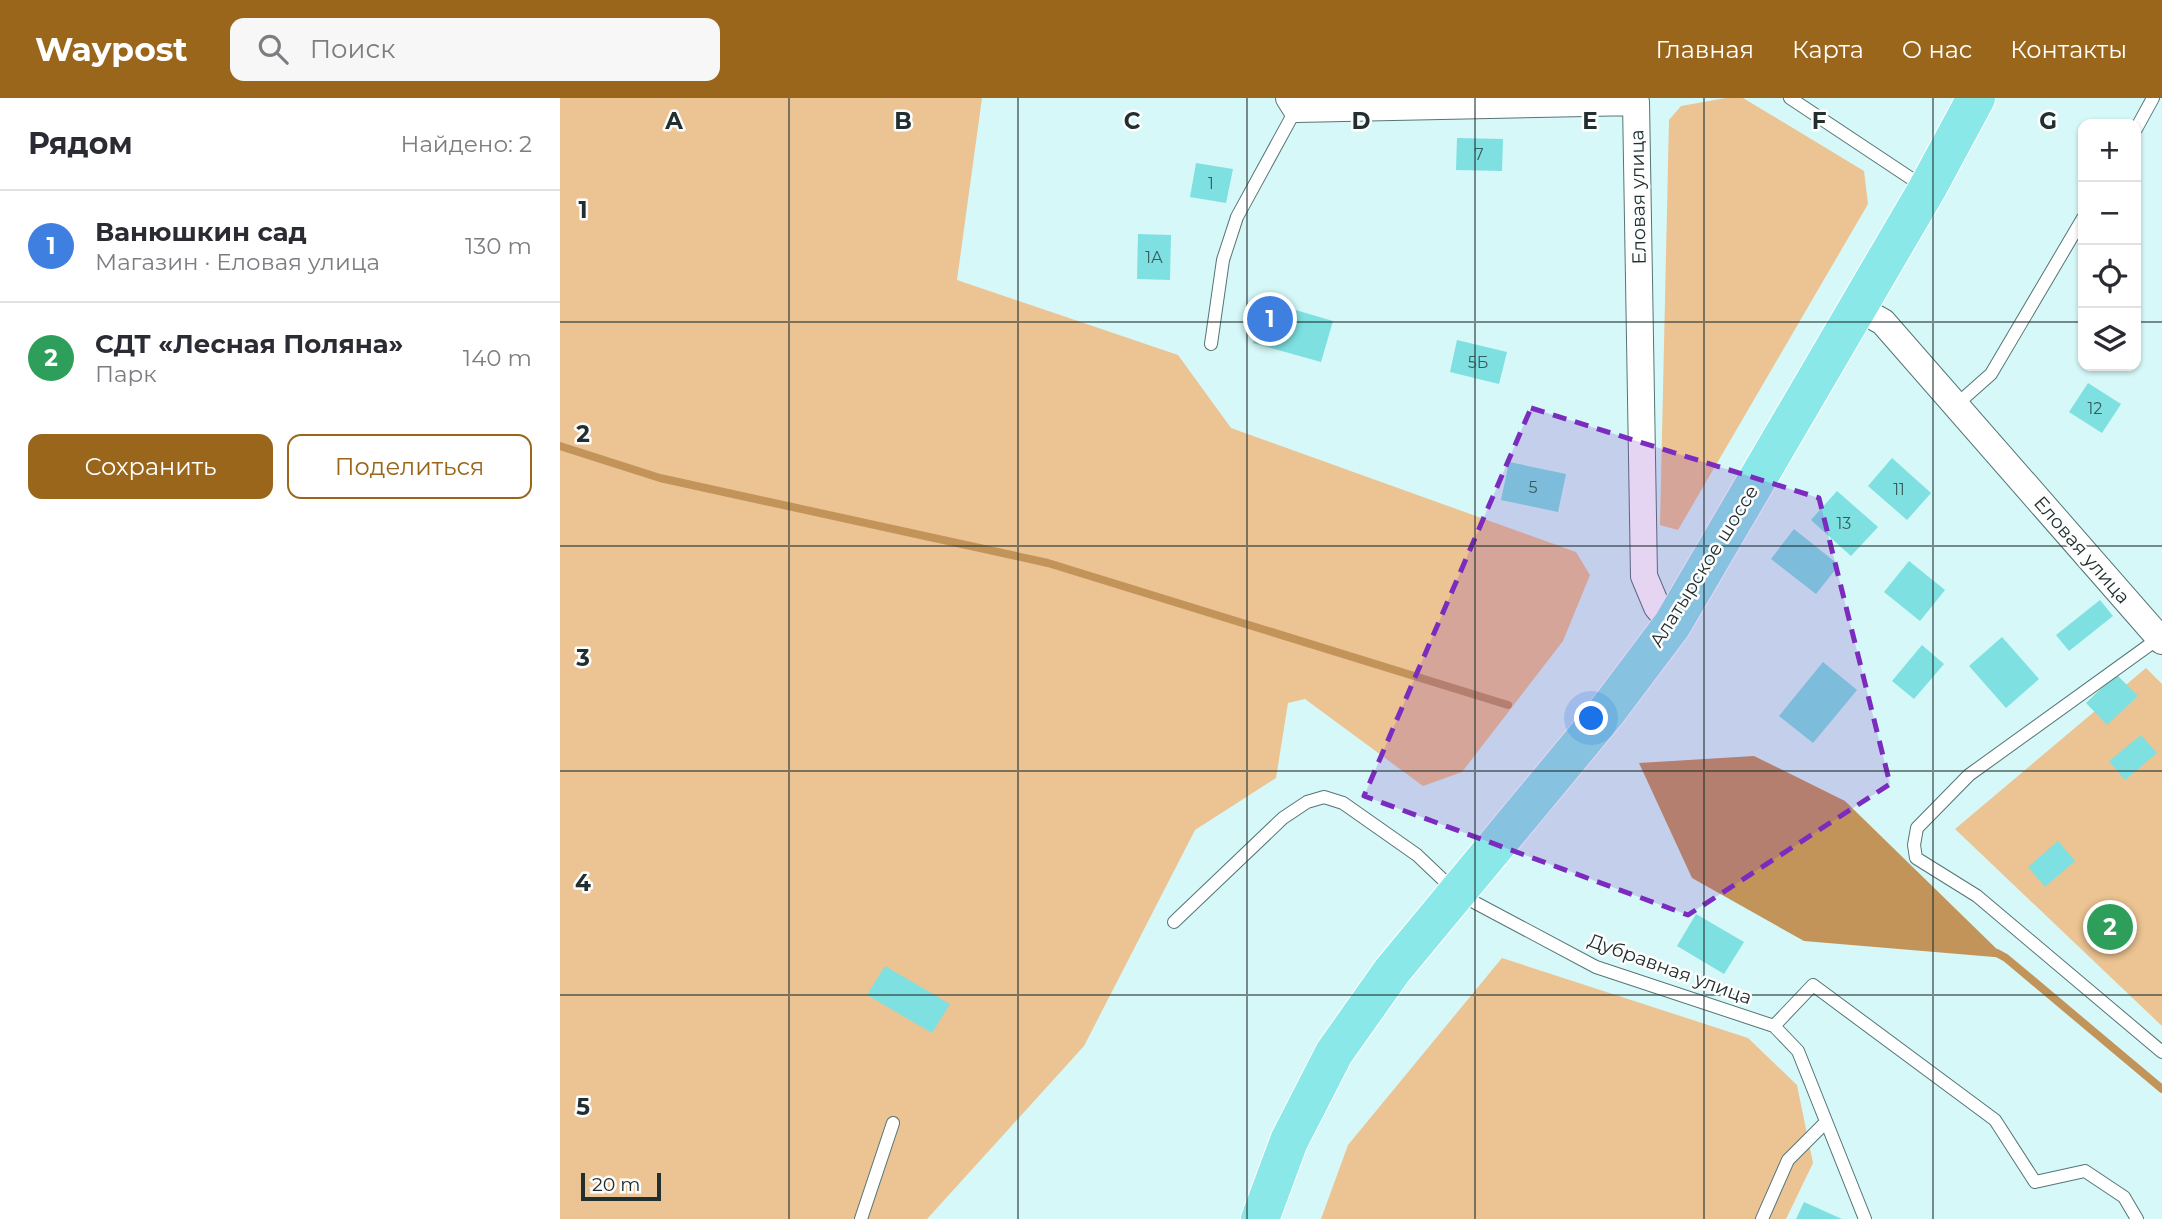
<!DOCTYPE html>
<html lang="ru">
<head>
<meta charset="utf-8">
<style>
	body { margin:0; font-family:Montserrat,sans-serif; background:#f7f7f7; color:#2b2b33 }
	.controls { position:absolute; right:21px; top:21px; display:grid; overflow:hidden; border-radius:14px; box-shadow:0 2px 5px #0004 }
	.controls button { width:63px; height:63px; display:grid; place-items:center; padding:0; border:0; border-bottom:2px solid #e1e1e2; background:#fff; color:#2b2b33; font:35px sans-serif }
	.scale { position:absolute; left:21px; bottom:18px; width:80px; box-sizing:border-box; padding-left:7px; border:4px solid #212f2f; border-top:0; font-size:19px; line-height:24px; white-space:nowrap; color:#212f2f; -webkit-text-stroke:5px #fdfdfd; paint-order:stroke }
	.you { position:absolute; left:1032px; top:621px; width:24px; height:24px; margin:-18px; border:5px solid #fff; border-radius:50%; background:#1a73e8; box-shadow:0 0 0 10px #1a73e833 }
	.badge { display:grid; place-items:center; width:46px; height:46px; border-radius:50%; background:#99661b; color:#fff; font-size:23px; font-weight:700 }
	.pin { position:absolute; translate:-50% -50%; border:4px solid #fff; box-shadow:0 2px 7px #0006 }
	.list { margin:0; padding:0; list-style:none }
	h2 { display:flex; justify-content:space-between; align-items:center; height:91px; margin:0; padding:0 28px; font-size:30px }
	h2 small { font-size:23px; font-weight:400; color:#7c7c81 }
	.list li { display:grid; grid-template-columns:46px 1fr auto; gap:21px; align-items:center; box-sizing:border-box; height:112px; padding:0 28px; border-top:2px solid #e1e1e2 }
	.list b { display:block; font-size:26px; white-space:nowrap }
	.list p { margin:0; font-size:23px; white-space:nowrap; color:#7c7c81 }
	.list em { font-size:23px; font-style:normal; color:#7c7c81 }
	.actions { display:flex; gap:14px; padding:21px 28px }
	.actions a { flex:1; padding:16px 0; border:2px solid #99661b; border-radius:14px; text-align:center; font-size:24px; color:#99661b }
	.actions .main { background:#99661b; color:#fff }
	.icon { flex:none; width:38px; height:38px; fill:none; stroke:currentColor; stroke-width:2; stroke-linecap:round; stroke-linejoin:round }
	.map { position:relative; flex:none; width:1602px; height:1121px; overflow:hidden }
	header { display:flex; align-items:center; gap:42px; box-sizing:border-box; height:98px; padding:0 35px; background:#99661b; color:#fff }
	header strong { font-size:33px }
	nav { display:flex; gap:38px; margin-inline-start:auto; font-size:24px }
	.search { width:490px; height:63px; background:#f7f7f7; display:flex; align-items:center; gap:18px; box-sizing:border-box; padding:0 24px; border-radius:14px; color:#7c7c81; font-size:26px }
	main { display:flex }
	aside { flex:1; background:#fff }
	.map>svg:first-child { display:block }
	.green { fill:#ecc392 }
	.water { fill:#c2945a }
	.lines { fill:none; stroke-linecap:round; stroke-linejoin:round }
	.stream { stroke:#c2945a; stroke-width:8 }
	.building { fill:#7ee0e1 }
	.lane-casing { stroke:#567575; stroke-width:14 }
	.street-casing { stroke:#567575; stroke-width:28 }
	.primary-casing { stroke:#fff; stroke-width:40 }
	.lane { stroke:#fff; stroke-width:12 }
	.street { stroke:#fff; stroke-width:26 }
	.primary { stroke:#8ae8e9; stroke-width:38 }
	.marked { fill:#7b2cbf; fill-opacity:0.2; stroke:#7b2cbf; stroke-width:5; stroke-dasharray:14 9; stroke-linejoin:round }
	.grid { fill:none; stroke:#212f2f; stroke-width:2; stroke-opacity:0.55 }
	.labels { text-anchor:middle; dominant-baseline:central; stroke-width:5; stroke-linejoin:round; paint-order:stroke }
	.number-label { font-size:16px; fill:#385b5c }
	.street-label { font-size:19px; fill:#212f2f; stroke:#fdfdfd }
	.grid-label { font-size:23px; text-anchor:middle; font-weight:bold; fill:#212f2f; stroke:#fdfdfd; stroke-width:5; stroke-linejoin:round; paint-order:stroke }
</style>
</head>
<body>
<header>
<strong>Waypost</strong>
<div class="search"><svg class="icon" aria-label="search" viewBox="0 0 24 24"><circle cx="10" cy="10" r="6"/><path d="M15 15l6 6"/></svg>Поиск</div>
<nav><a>Главная</a><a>Карта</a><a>О нас</a><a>Контакты</a></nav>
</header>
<main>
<aside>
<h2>Рядом<small>Найдено: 2</small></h2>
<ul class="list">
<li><span class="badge" style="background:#3f7fe0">1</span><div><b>Ванюшкин сад</b><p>Магазин · Еловая улица</p></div><em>130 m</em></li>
<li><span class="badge" style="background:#2e9e5b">2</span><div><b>СДТ «Лесная Поляна»</b><p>Парк</p></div><em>140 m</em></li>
</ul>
<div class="actions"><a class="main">Сохранить</a><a>Поделиться</a></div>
</aside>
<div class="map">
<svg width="1602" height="1121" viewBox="0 0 1602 1121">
	<rect width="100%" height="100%" fill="#d6f8f8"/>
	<!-- green -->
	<path class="green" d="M 0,0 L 422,0 L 397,182 L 618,257 L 671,330 L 1016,454 L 1030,477 L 1003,543 L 902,674 L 863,688 L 745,601 L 728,605 L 716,680 L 635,732 L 524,948 L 367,1121 L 0,1121 Z
		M 1166,0 L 1183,0 L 1304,73 L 1308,106 L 1118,432 L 1100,427 L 1109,22 L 1121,8 Z
		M 1586,570 L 1602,586 L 1602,928 L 1395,731 Z
		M 942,860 L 1188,940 L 1237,987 L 1253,1065 L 1226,1121 L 761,1121 L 788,1047 Z"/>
	<!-- water -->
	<path class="water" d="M 1194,658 L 1285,703 L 1446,860 L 1244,843 L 1132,780 L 1079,665 Z"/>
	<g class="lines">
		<!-- stream -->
		<path class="stream" d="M 0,348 L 100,380 L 488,465 L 948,607
			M 1437,855 L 1446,860 L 1602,991"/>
	</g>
	<!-- building -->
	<path class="building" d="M 897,40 L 943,41 L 942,73 L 896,72 Z
		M 636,65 L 673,71 L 666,105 L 630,99 Z
		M 578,136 L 611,137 L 610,182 L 577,181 Z
		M 705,203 L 773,223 L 761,264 L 693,245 Z
		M 897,242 L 947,254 L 939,286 L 890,274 Z
		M 1528,285 L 1561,306 L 1542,335 L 1509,314 Z
		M 1332,360 L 1371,395 L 1347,422 L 1308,388 Z
		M 949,364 L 1006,376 L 998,414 L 941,402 Z
		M 1277,393 L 1318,429 L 1291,458 L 1251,422 Z
		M 1234,431 L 1279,467 L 1256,496 L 1211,461 Z
		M 1349,463 L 1385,492 L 1360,523 L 1324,494 Z
		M 1540,502 L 1553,518 L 1509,553 L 1496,537 Z
		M 1442,539 L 1479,581 L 1446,610 L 1409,568 Z
		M 1362,547 L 1384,566 L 1354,601 L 1332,583 Z
		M 1263,564 L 1297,592 L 1253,645 L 1219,618 Z
		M 1556,576 L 1578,598 L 1547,627 L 1526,605 Z
		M 1581,637 L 1597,655 L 1565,682 L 1549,663 Z
		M 1498,743 L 1515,763 L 1485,789 L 1468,769 Z
		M 1136,816 L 1184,844 L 1164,876 L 1117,848 Z
		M 325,868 L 390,906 L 372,935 L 307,897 Z
		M 1244,1104 L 1282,1121 L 1236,1121 Z"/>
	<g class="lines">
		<!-- lane casing -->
		<g class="lane-casing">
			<path id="lane" d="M 1230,0 L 1364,89
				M 1576,31 L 1593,0
				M 651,246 L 663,162 L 677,119 L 736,11
				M 1396,307 L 1431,276 L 1523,120
				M 1599,540 L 1409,677 L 1357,730 L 1354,747 L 1356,760 L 1417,798 L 1602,954
				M 614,824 L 723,720 L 747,704 L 764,699 L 783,705 L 857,757 L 897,795 L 1036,869 L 1214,928 L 1238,953 L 1305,1121
				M 1214,928 L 1253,887 L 1435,1022 L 1475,1084 L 1525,1073 L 1564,1099 L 1577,1121
				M 301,1121 L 333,1025
				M 1202,1121 L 1228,1062 L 1266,1024"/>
		</g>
		<!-- street casing -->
		<g class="street-casing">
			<path id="street" d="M 729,0 L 736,11 L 1076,4 L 1084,478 L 1097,509 L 1112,527
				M 1298,210 L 1323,224 L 1602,543"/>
		</g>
		<!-- primary casing -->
		<g class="primary-casing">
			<path id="primary" d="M 700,1121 L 729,1043 L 774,955 L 832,873 L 1045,616 L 1112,527 L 1367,91 L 1416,0"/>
		</g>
		<!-- lane -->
		<use href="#lane" class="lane"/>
		<!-- street -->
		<use href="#street" class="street"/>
		<!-- primary -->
		<use href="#primary" class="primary"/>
	</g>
	<!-- marked area -->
	<path class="marked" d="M 971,310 L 1259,400 L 1330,686 L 1128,817 L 804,698 Z"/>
	<!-- grid -->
	<path class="grid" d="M 229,0 L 229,1121M 458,0 L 458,1121M 687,0 L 687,1121M 915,0 L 915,1121M 1144,0 L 1144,1121M 1373,0 L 1373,1121M 0,224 L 1523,224M 1576,224 L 1602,224M 0,448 L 1602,448M 0,673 L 1602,673M 0,897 L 1602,897"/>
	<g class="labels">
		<!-- number labels -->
		<g class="number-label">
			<text x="919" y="56">7</text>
			<text x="651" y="85">1</text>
			<text x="594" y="159">1А</text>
			<text x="918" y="264">5Б</text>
			<text x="1535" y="310">12</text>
			<text x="973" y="389">5</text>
			<text x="1339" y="391">11</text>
			<text x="1284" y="425">13</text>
		</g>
		<!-- street labels -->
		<g class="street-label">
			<text transform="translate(1078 99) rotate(-91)">Еловая улица</text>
			<text transform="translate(1522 452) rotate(49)">Еловая улица</text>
			<text transform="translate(1144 468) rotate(-58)">Алатырское шоссе</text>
			<text transform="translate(1110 871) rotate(20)">Дубравная улица</text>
		</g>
	</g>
	<g class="grid-label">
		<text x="114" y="31">A</text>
		<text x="343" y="31">B</text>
		<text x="572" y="31">C</text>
		<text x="801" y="31">D</text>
		<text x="1030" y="31">E</text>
		<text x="1259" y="31">F</text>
		<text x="1488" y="31">G</text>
		<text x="23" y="120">1</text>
		<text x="23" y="344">2</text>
		<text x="23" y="568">3</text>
		<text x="23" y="793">4</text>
		<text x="23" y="1017">5</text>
	</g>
</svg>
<div class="controls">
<button>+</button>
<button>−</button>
<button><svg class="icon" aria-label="locate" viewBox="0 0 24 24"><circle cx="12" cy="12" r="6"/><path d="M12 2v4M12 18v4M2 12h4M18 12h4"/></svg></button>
<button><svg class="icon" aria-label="layers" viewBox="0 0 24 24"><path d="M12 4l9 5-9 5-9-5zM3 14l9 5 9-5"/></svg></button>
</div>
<div class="scale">20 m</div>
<div class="you"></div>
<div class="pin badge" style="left:710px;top:221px;background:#3f7fe0">1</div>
<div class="pin badge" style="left:1550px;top:829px;background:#2e9e5b">2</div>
</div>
</main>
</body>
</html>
